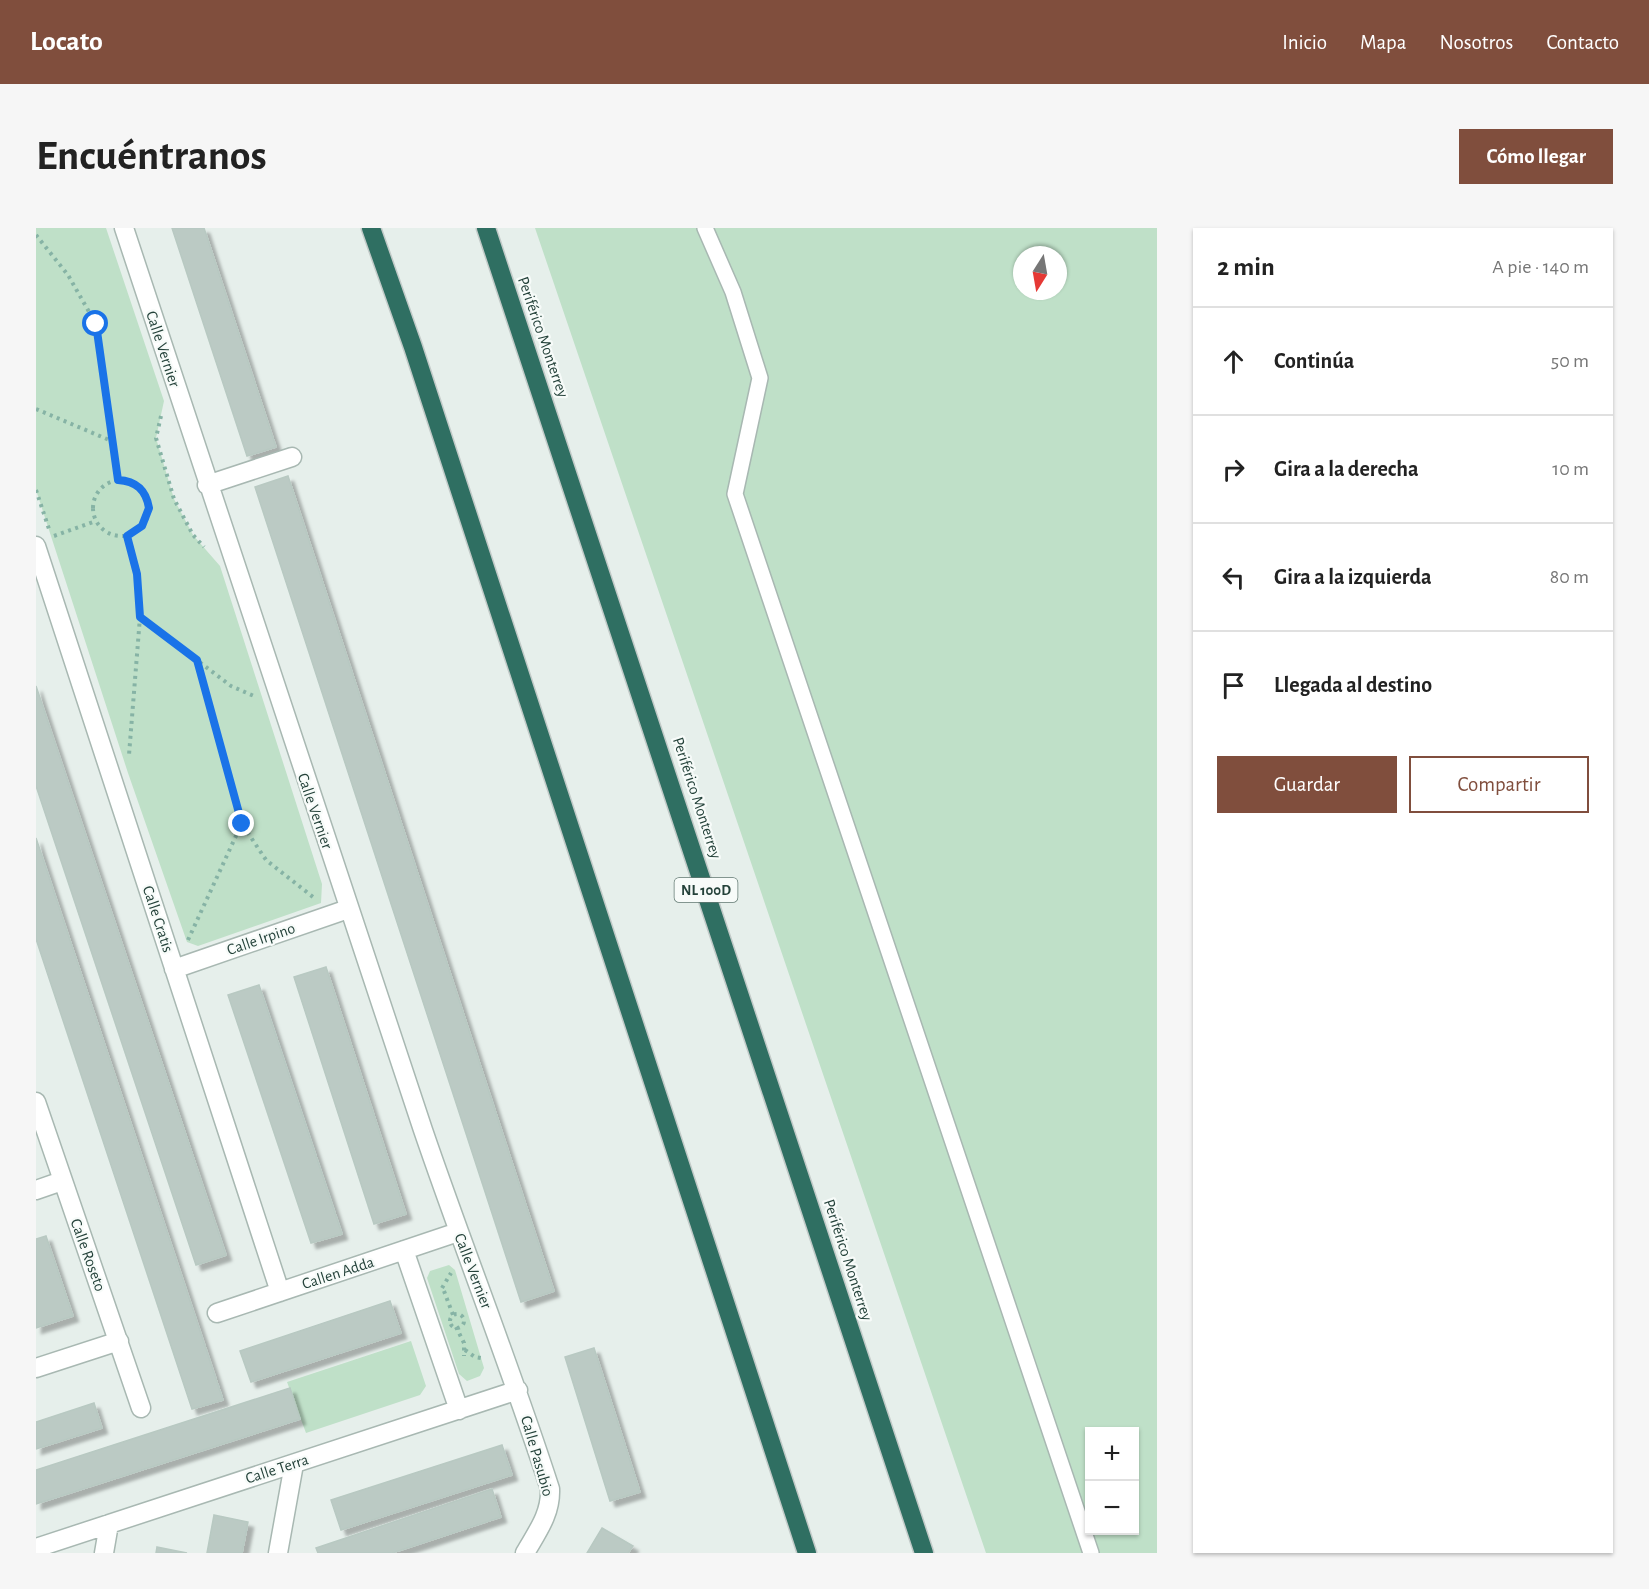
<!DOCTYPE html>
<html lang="es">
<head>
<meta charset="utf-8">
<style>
	body { margin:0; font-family:"Alegreya Sans",sans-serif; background:#f6f6f6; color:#222 }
	.controls { position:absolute; right:18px; bottom:18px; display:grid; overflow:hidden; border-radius:0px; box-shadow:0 2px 4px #0004 }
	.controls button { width:54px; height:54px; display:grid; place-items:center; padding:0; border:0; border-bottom:2px solid #e0e0e0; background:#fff; color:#222; font:30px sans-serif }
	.compass { position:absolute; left:977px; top:18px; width:54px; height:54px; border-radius:50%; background:#fff; box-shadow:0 2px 4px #0004; rotate:191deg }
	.stop { position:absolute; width:18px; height:18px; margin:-14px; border:4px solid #1a73e8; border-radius:50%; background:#fff }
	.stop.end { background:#1a73e8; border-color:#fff; box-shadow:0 2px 6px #0008 }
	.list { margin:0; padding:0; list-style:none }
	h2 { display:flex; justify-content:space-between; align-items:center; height:78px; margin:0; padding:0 24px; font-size:26px }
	h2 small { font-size:20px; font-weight:400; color:#767676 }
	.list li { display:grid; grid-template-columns:39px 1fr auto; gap:18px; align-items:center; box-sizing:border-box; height:108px; padding:0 24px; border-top:2px solid #e0e0e0 }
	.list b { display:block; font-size:22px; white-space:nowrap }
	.list em { font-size:20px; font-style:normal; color:#767676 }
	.actions { display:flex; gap:12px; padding:18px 24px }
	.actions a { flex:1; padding:14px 0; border:2px solid #804e3d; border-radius:0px; text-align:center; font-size:21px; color:#804e3d }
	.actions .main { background:#804e3d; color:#fff }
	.icon { flex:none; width:33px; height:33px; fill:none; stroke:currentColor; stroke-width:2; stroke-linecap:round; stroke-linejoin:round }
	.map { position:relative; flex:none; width:1121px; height:1325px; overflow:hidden; border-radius:0px }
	header { display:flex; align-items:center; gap:36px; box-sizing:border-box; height:84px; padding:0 30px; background:#804e3d; color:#fff }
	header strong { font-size:28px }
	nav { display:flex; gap:33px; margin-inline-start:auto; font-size:21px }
	.intro { display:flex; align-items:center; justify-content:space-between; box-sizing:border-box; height:144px; padding:0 36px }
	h1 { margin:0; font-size:42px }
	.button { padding:15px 27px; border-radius:0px; background:#804e3d; color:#fff; font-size:21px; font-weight:700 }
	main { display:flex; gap:36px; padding:0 36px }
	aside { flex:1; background:#fff; border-radius:0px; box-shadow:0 2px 4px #0004 }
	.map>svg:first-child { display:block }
	.green { fill:#bfe0c8; fill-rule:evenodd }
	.building { fill:#bbcac4; stroke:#b8c9c2; stroke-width:1.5; filter:url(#shadow) }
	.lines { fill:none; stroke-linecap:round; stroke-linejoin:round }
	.lane-casing { stroke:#a8b8b2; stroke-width:18 }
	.street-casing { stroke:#a8b8b2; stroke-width:21 }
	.highway-casing { stroke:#c2cac8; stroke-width:21 }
	.path { stroke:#86b3a5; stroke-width:4; stroke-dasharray:3 4.5; stroke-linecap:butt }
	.lane { stroke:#fff; stroke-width:15 }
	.street { stroke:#fff; stroke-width:18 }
	.highway { stroke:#2f6f62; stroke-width:18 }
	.route { stroke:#1a73e8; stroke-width:8 }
	.labels { text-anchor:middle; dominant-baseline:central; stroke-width:4.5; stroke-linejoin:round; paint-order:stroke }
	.shield { fill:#f7fbf9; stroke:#637a73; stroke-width:1.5 }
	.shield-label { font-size:15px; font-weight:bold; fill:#24423a }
	.street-label { font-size:16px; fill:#24423a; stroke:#f7fbf9 }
</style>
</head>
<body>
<header>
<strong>Locato</strong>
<nav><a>Inicio</a><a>Mapa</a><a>Nosotros</a><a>Contacto</a></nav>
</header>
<div class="intro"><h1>Encuéntranos</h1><a class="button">Cómo llegar</a></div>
<main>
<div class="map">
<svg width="1121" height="1325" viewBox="0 0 1121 1325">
	<defs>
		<filter id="shadow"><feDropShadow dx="5.5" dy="5.5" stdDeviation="1.5" flood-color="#0004"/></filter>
	</defs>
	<rect width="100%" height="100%" fill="#e6efeb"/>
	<!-- green -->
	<path class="green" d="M 0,0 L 70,0 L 128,173 L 120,210 L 138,271 L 157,307 L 184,338 L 286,656 L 285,675 L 162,718 L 151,714 L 92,545 L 0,262 Z
		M 499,0 L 1121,0 L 1121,1325 L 950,1325 ZM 986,27 L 1022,27 L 1022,63 L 986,63 ZM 1054,1204 L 1098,1204 L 1098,1302 L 1054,1302 Z
		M 413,1037 L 419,1042 L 448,1140 L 444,1148 L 431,1153 L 423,1146 L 391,1050 L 394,1043 Z
		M 375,1113 L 390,1158 L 384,1167 L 270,1205 L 251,1154 Z"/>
	<!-- building -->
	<path class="building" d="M 136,0 L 168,0 L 240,219 L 211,228 Z
		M 252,248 L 518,1063 L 485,1074 L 219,259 Z
		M 0,458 L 190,1027 L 160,1037 L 0,558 Z
		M 0,610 L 187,1172 L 156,1181 L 0,711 Z
		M 290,739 L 370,986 L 338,996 L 258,749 Z
		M 223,757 L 306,1006 L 275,1015 L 192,767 Z
		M 10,1008 L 37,1088 L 0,1100 L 0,1011 Z
		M 354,1073 L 365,1105 L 215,1154 L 204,1123 Z
		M 558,1120 L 604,1264 L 574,1273 L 529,1129 Z
		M 254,1160 L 264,1191 L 0,1276 L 0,1242 Z
		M 58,1175 L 66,1200 L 0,1221 L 0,1194 Z
		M 466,1217 L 476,1247 L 305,1302 L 295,1272 Z
		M 456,1261 L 465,1289 L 356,1325 L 282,1325 L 280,1320 Z
		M 178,1287 L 212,1294 L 206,1325 L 171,1325 Z
		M 566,1300 L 597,1318 L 592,1325 L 551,1325 Z
		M 121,1319 L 151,1325 L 120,1325 Z"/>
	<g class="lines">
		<!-- lane casing -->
		<g class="lane-casing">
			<path id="lane" d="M 669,0 L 697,64 L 724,150 L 699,266 L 1055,1325"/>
		</g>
		<!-- street casing -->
		<g class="street-casing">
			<path id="street" d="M 88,0 C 186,301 285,602 387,902 C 428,1022 475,1140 514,1261 C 515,1286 501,1304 489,1325
				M 171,257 L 256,229
				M 0,318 L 244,1064
				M 138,741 L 312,681
				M 0,874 L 105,1180
				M 0,962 L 26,953
				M 368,1022 L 423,1182
				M 181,1085 L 422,1004
				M 0,1140 L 83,1113
				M 0,1320 L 482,1162
				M 68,1325 L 73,1296
				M 242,1325 L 258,1236"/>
		</g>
		<!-- highway casing -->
		<g class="highway-casing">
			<path id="highway" d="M 335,0 L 377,119 L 771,1325
				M 450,0 L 888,1325"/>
		</g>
		<!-- path -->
		<path class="path" d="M 0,7 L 32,47 L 60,96 L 82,252
			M 0,181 L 78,214
			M 125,188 L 120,210 L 138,271 L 157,307 L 168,319
			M57 280a28 28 0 1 1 56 0a28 28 0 1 1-56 0Z
			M 0,262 L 13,301
			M 91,307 L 101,346 L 104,389 L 93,527
			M 18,308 L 60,293
			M 104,389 L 195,458 L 218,468
			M 161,432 L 206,596 L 230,632 L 277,669
			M 152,712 L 205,597
			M 406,1060 L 415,1045
			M 408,1063 L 417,1087
			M414 1093a7 7 0 1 1 14 0a7 7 0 1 1-14 0Z
			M 420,1099 L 428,1115 L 428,1128
			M 429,1122 L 439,1129 L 445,1130"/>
		<!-- lane -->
		<use href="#lane" class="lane"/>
		<!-- street -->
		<use href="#street" class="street"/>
		<!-- highway -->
		<use href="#highway" class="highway"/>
	</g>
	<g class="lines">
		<!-- route -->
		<path class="route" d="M 60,96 L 82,252 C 100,253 110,262 113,280 L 106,298 L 91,308 L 101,346 L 104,389 L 161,432 L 206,596"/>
	</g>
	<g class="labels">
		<!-- shield labels -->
		<rect class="shield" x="638.5" y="650" width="63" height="24" rx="4.5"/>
		<g class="shield-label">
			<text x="670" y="662">NL 100D</text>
		</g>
		<!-- street labels -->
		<g class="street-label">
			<text transform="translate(507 109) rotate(71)">Periférico Monterrey</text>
			<text transform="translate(127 121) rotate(72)">Calle Vernier</text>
			<text transform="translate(661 570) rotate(72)">Periférico Monterrey</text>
			<text transform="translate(279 583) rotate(71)">Calle Vernier</text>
			<text transform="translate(122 691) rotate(72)">Calle Cratis</text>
			<text transform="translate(225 711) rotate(-19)">Calle Irpino</text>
			<text transform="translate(52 1027) rotate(70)">Calle Roseto</text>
			<text transform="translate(812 1032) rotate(72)">Periférico Monterrey</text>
			<text transform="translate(437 1043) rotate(69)">Calle Vernier</text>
			<text transform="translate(302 1045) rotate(-18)">Callen Adda</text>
			<text transform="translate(501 1228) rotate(74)">Calle Pasubio</text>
			<text transform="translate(241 1241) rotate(-18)">Calle Terra</text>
		</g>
	</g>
</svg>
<div class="controls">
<button>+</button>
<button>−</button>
</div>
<svg class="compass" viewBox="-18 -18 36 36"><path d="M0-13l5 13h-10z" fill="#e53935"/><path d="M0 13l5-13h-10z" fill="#767676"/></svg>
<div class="stop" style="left:60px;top:96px"></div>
<div class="stop end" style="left:206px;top:596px"></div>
</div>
<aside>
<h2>2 min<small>A pie · 140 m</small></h2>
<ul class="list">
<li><svg class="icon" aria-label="ahead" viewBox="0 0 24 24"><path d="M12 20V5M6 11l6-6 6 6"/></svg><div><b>Continúa</b></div><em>50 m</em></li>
<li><svg class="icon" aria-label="right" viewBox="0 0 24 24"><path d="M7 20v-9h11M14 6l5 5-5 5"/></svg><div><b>Gira a la derecha</b></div><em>10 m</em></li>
<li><svg class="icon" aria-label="left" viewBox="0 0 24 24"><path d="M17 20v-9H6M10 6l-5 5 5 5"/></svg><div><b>Gira a la izquierda</b></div><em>80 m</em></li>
<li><svg class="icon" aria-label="arrive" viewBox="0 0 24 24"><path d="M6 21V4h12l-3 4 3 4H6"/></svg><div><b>Llegada al destino</b></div></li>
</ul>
<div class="actions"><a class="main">Guardar</a><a>Compartir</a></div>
</aside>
</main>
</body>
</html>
